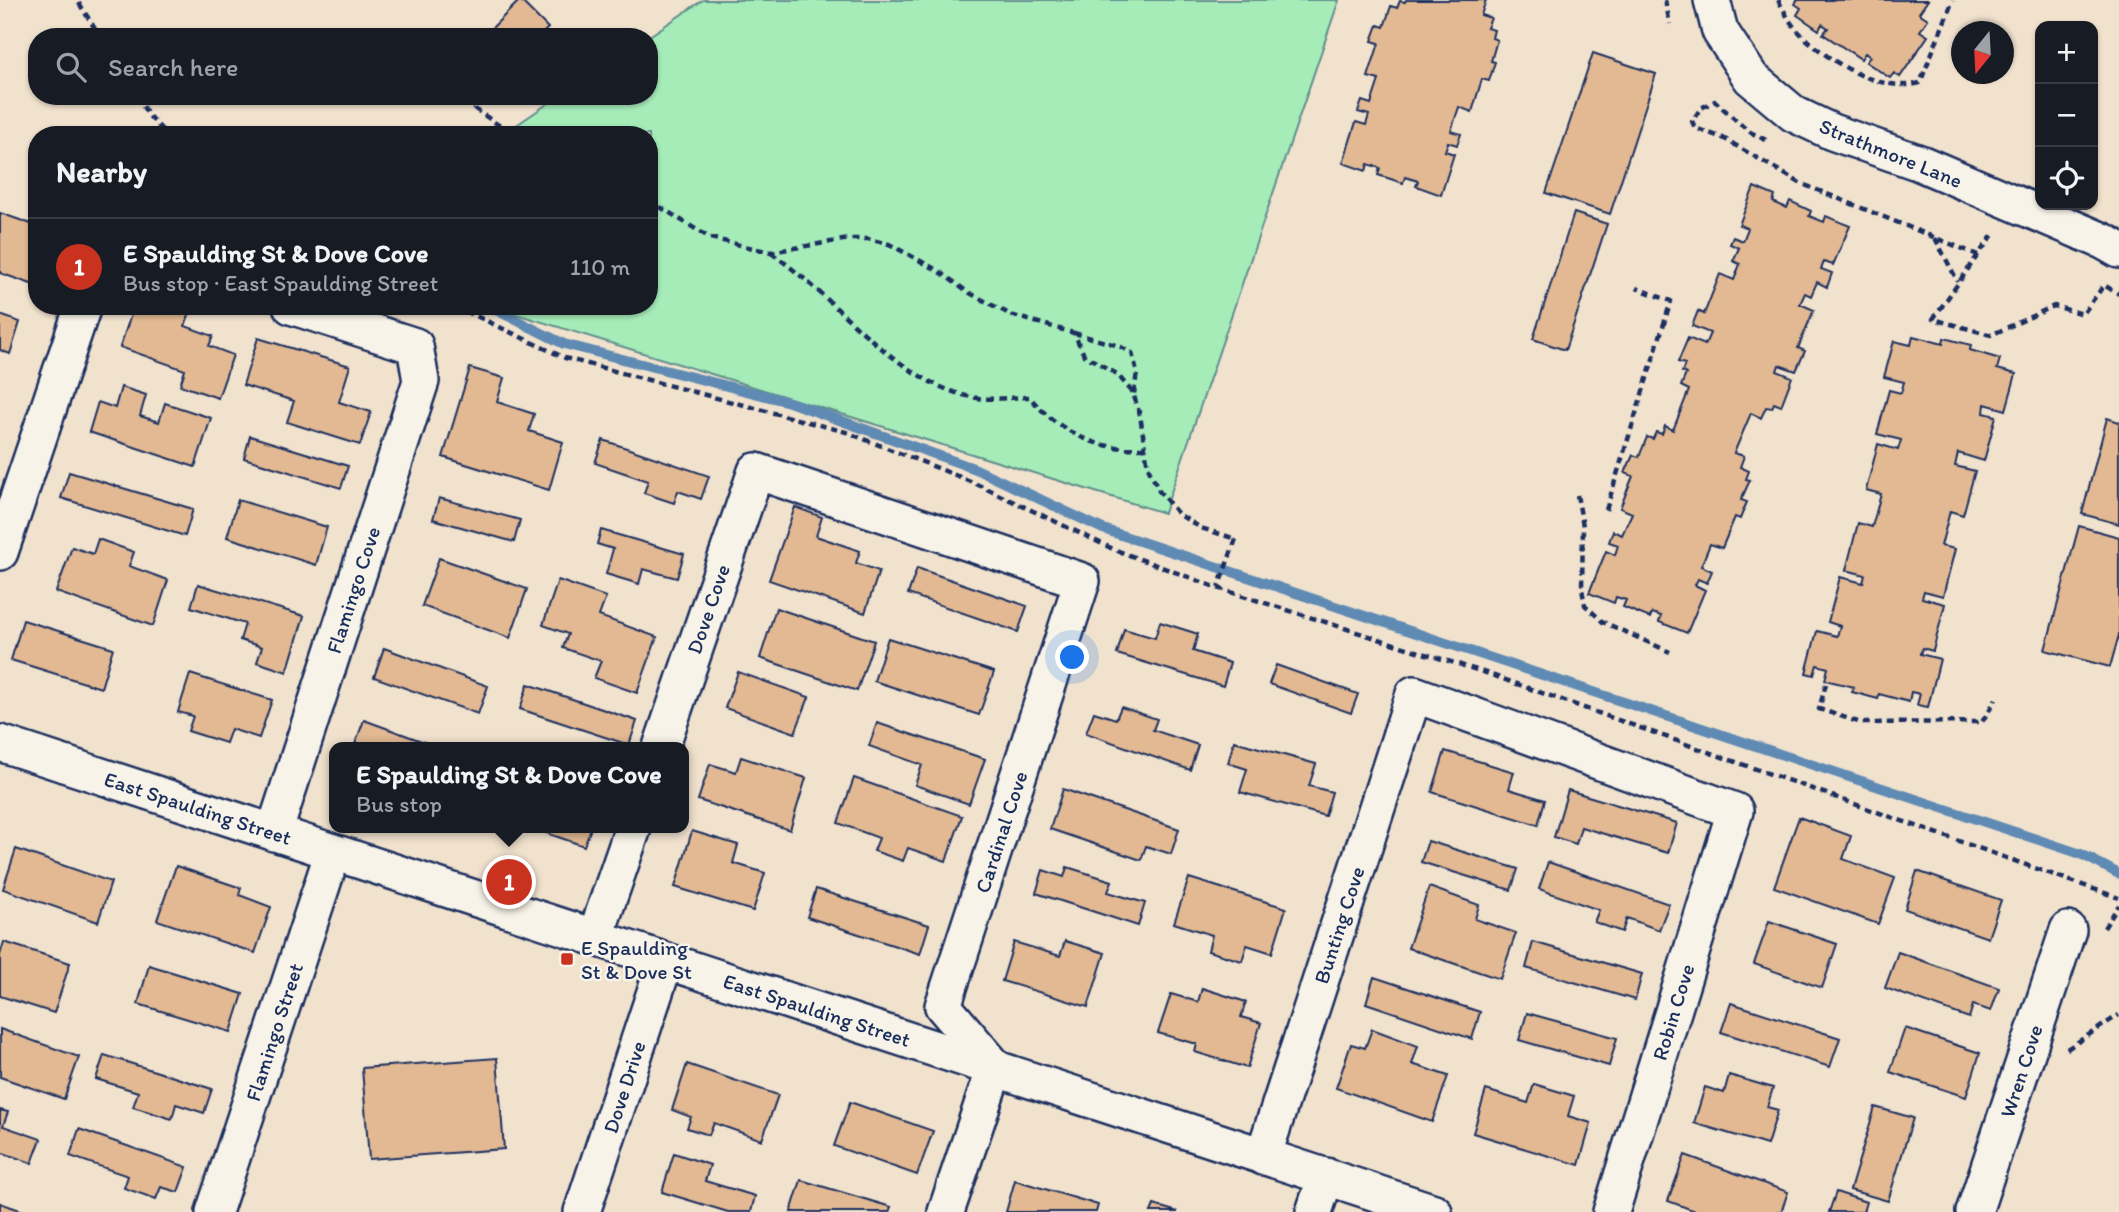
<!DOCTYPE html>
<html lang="en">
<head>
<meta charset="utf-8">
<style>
	body { margin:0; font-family:Itim,sans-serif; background:#20242c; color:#f1f3f6 }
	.controls { position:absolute; right:21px; top:21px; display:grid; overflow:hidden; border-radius:14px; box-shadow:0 2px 5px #0004 }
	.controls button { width:63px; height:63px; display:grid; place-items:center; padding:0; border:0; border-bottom:2px solid #363941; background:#171b24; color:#f1f3f6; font:35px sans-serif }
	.compass { position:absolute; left:1951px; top:21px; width:63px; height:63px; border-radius:50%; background:#171b24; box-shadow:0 2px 5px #0004; rotate:198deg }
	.you { position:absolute; left:1073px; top:658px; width:24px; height:24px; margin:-18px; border:5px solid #fff; border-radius:50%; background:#1a73e8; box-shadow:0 0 0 10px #1a73e833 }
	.badge { display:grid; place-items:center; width:46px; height:46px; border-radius:50%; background:#c8321e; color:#fff; font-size:23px; font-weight:700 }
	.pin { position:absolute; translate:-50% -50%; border:4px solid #fff; box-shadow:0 2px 7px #0006 }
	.popup { position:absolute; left:329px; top:742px; width:360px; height:91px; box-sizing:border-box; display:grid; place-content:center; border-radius:14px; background:#171b24; filter:drop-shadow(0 2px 5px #0005); font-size:23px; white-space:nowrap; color:#9ea1a6 }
	.popup b { font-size:26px; color:#f1f3f6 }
	.popup::after { content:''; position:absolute; left:50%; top:100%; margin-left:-14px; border:14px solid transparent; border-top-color:#171b24 }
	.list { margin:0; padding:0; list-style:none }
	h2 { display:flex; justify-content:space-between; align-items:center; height:91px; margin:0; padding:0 28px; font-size:30px }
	h2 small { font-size:23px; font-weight:400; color:#9ea1a6 }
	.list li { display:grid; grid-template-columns:46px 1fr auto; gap:21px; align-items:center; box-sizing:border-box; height:98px; padding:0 28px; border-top:2px solid #363941 }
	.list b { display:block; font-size:26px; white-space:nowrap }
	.list p { margin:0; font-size:23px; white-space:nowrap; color:#9ea1a6 }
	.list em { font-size:23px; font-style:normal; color:#9ea1a6 }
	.icon { flex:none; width:38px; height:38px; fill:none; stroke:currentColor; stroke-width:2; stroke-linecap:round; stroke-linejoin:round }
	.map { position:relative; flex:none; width:2119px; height:1212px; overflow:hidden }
	.search { position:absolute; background:#171b24; box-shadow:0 2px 5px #0004; left:28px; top:28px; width:630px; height:77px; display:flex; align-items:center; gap:18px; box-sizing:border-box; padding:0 24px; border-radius:28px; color:#9ea1a6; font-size:26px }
	.panel { position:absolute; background:#171b24; box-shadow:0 2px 5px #0004; left:28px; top:126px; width:630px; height:189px; border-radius:28px }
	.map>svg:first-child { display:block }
	.green { fill:#a6ecb9; stroke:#608e8c; stroke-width:2 }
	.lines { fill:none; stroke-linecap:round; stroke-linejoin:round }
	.stream { stroke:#5f8ab3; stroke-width:10 }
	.building { fill:#e2b992; stroke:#1b2f5e; stroke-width:2 }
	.minor-casing { stroke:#1b2f5e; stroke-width:40 }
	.path { stroke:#1b2f5e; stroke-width:4.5; stroke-dasharray:7 5; stroke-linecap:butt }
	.minor { stroke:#f7f3e8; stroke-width:35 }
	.poi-dot { fill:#c8321e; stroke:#f7f3e8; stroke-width:2.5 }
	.labels { text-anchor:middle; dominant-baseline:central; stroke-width:5; stroke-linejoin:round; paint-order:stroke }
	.street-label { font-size:21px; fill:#1b2f5e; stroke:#f7f3e8 }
	.poi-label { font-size:21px; fill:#1b2f5e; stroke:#f7f3e8; text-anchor:start }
</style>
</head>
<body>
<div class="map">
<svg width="2119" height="1212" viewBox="0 0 2119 1212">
	<rect width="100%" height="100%" fill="#f1e2ce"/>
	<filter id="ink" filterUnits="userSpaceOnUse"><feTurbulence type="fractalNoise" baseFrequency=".0143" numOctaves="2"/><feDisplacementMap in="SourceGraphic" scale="14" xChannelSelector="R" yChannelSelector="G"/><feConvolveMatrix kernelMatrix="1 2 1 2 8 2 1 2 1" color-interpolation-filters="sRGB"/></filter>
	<g filter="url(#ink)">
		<!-- green -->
		<path class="green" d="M 703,0 L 1339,0 L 1164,513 L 490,306 L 649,306 L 649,135 L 502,135 L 559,96 L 649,96 L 648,37 Z"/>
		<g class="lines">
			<!-- stream -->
			<path class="stream" d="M 488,306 L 564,344 L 789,402 L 976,469 L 1103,529 L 2081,854 L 2119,874"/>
		</g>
		<!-- building -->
		<path class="building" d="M 520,0 L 548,28 L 539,37 L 483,37 Z
			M 1406,0 L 1486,0 L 1481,15 L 1491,18 L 1487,28 L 1494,30 L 1492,38 L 1497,40 L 1491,61 L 1495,62 L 1489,81 L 1482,79 L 1472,112 L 1459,107 L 1451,131 L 1461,134 L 1457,145 L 1448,142 L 1445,151 L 1454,154 L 1441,195 L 1416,186 L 1418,181 L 1405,177 L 1403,183 L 1378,175 L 1380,168 L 1368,164 L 1366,171 L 1343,163 L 1356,122 L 1366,125 L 1369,115 L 1358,112 L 1362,101 L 1371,104 L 1379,80 L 1368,77 L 1379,43 L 1372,41 L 1378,25 L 1384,27 L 1391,6 L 1397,8 L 1400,1 L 1405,2 Z
			M 1797,0 L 1928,0 L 1919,13 L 1928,19 L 1920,31 L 1928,36 L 1900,77 L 1894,73 L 1890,78 L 1866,62 L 1870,57 L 1865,53 L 1861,59 L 1823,34 L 1828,28 L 1822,24 L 1819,30 L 1797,15 L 1801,8 L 1795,4 Z
			M 1593,53 L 1656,74 L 1610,214 L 1546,193 Z
			M 1754,187 L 1775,196 L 1773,202 L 1787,208 L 1790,201 L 1811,211 L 1809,216 L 1824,222 L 1826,216 L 1850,226 L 1833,265 L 1824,262 L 1821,269 L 1832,273 L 1827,287 L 1817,282 L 1811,296 L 1805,293 L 1800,304 L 1814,310 L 1798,348 L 1805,351 L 1796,371 L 1779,365 L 1777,371 L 1792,377 L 1781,406 L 1774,403 L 1772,408 L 1766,407 L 1761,418 L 1751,413 L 1734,453 L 1744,456 L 1740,467 L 1749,471 L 1746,479 L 1750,480 L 1741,500 L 1747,502 L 1740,519 L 1735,517 L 1722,548 L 1710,544 L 1701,566 L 1712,571 L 1707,583 L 1698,579 L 1695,585 L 1705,590 L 1687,633 L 1659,622 L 1661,616 L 1652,613 L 1650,618 L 1623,607 L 1626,600 L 1616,597 L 1614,603 L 1589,593 L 1606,551 L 1615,555 L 1618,545 L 1609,542 L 1613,531 L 1622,535 L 1632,513 L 1620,508 L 1633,476 L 1625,473 L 1633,455 L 1639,457 L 1647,437 L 1653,439 L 1656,432 L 1662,434 L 1665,426 L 1673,430 L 1689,390 L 1681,386 L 1686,374 L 1682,372 L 1685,364 L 1678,362 L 1688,338 L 1705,345 L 1710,333 L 1692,326 L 1698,311 L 1704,314 L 1720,274 L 1734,280 L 1740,264 L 1733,261 L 1739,248 L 1730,244 L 1733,237 L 1743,241 L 1748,228 L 1739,225 Z
			M 0,213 L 37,226 L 37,286 L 0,273 Z
			M 1574,213 L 1607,224 L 1565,350 L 1533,339 Z
			M 134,306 L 174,306 L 190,312 L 185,326 L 213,336 L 209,346 L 233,355 L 218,398 L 180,385 L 185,370 L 120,347 Z
			M 0,315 L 20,322 L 10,354 L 0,350 Z
			M 1913,336 L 1943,344 L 1944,338 L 1971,345 L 1970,350 L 2000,359 L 1997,369 L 2016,374 L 2006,410 L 1985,404 L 1984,413 L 1996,416 L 1984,461 L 1958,453 L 1955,466 L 1975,471 L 1963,515 L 1950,511 L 1941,546 L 1955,549 L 1943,596 L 1924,591 L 1922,598 L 1945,604 L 1933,651 L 1922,648 L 1920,654 L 1940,659 L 1928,707 L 1917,705 L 1920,694 L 1911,692 L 1909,702 L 1879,694 L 1878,699 L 1852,692 L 1854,687 L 1825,680 L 1828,668 L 1817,665 L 1814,675 L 1806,673 L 1817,631 L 1837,636 L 1840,626 L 1828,622 L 1840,577 L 1863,583 L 1865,575 L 1846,570 L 1858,523 L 1872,527 L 1881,494 L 1866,490 L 1878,444 L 1898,450 L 1901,440 L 1877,434 L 1889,390 L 1901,393 L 1904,382 L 1884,377 L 1894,341 L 1911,345 Z
			M 258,338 L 350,366 L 339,402 L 371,412 L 360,445 L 287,422 L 294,401 L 243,385 Z
			M 470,368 L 504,378 L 497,402 L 534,414 L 529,431 L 563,442 L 549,490 L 443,457 Z
			M 121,387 L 146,395 L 140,416 L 159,422 L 165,403 L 211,418 L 195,467 L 89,432 L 98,402 L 115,408 Z
			M 2107,418 L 2119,422 L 2119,524 L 2082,514 Z
			M 250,436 L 348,466 L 341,488 L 244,458 Z
			M 603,440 L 709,476 L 701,499 L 678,491 L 674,503 L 644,493 L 648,481 L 595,463 Z
			M 69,472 L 193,509 L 185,536 L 61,498 Z
			M 439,498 L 520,520 L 514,542 L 433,519 Z
			M 238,500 L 327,527 L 316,565 L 227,537 Z
			M 795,507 L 822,517 L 816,536 L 860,551 L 856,563 L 879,571 L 865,613 L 769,580 Z
			M 2079,526 L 2119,537 L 2119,635 L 2110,667 L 2045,650 Z
			M 601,530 L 684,554 L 677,578 L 643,569 L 639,584 L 606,574 L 613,549 L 597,544 Z
			M 98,539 L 134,552 L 129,566 L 168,580 L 153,626 L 56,592 L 72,547 L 93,554 Z
			M 439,558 L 527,589 L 510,638 L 422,606 Z
			M 917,568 L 1027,606 L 1018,632 L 908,594 Z
			M 558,580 L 606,597 L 599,616 L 657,637 L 637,693 L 594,678 L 601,661 L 563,648 L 568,634 L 543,625 Z
			M 198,584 L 304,616 L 287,672 L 257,662 L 262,647 L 240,640 L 245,624 L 191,607 Z
			M 776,608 L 874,641 L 857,691 L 760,658 Z
			M 23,620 L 113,648 L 101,688 L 11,660 Z
			M 1160,622 L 1198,634 L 1193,651 L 1230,663 L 1223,686 L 1117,654 L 1124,629 L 1155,638 Z
			M 888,638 L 994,672 L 979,715 L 874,681 Z
			M 384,648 L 488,686 L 478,714 L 374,677 Z
			M 1276,665 L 1358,694 L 1351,713 L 1269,684 Z
			M 738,672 L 809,697 L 795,733 L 725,708 Z
			M 190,674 L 272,700 L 259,738 L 231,729 L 226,743 L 188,731 L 193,716 L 178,712 Z
			M 528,684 L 637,721 L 629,745 L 520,709 Z
			M 1121,707 L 1157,719 L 1153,730 L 1198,745 L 1190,770 L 1086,733 L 1094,712 L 1116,719 Z
			M 364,720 L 438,747 L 354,747 Z
			M 877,723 L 985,759 L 969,804 L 915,785 L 922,765 L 869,746 Z
			M 1234,741 L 1316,764 L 1309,786 L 1332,792 L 1325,816 L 1240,792 L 1247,769 L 1228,763 Z
			M 1445,751 L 1514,772 L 1509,789 L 1545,800 L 1538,825 L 1432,792 Z
			M 741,757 L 806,778 L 790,830 L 698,800 L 710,764 L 736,772 Z
			M 854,778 L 962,816 L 946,861 L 908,848 L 903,861 L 874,851 L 879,838 L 838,823 Z
			M 1063,789 L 1179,829 L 1171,854 L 1146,846 L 1141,860 L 1050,829 Z
			M 1568,790 L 1677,823 L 1668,853 L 1581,827 L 1576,844 L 1554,837 Z
			M 1799,817 L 1851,836 L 1843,859 L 1895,878 L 1878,924 L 1774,887 Z
			M 532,828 L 591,828 L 584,846 Z
			M 692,831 L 738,845 L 733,863 L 765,873 L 753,911 L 675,887 Z
			M 1428,841 L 1518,869 L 1511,890 L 1421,862 Z
			M 16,849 L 111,882 L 98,922 L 3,889 Z
			M 1548,862 L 1669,904 L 1659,930 L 1627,918 L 1622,932 L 1594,922 L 1599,910 L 1539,889 Z
			M 176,866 L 241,888 L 239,895 L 271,907 L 255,953 L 157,920 Z
			M 1067,867 L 1112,881 L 1108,892 L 1145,903 L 1138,926 L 1036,893 L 1043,870 L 1064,877 Z
			M 1917,871 L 2001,900 L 1988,938 L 1905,909 Z
			M 1189,878 L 1286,908 L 1272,953 L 1247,945 L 1242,961 L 1208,951 L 1212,935 L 1174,923 Z
			M 1429,887 L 1479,905 L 1475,919 L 1516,933 L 1500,979 L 1408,948 Z
			M 816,889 L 929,925 L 920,954 L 807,917 Z
			M 1769,921 L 1837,944 L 1822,988 L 1754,964 Z
			M 1065,941 L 1105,953 L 1088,1007 L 1002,981 L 1014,942 L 1060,956 Z
			M 4,942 L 70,963 L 54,1013 L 0,996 L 0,955 Z
			M 1533,942 L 1642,974 L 1635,1000 L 1526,968 Z
			M 1898,952 L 1999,988 L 1991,1011 L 1973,1005 L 1969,1018 L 1885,988 Z
			M 149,965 L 243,994 L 231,1032 L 138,1004 Z
			M 1374,977 L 1480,1012 L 1472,1039 L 1366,1003 Z
			M 1202,988 L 1246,1002 L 1241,1017 L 1261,1023 L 1247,1068 L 1195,1052 L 1197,1044 L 1158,1033 L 1171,994 L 1198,1002 Z
			M 1731,1003 L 1840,1038 L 1830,1067 L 1721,1032 Z
			M 1527,1013 L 1617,1038 L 1609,1066 L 1519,1040 Z
			M 1905,1028 L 1980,1053 L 1966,1097 L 1890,1072 Z
			M 0,1029 L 79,1057 L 64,1099 L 0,1077 Z
			M 1372,1029 L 1418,1046 L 1412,1064 L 1448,1076 L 1432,1122 L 1336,1088 L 1351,1044 L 1365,1048 Z
			M 104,1055 L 212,1089 L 204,1113 L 176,1104 L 172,1119 L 133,1107 L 138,1092 L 96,1079 Z
			M 497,1058 L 504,1149 L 369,1159 L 362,1068 Z
			M 687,1064 L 778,1095 L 762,1140 L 714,1123 L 709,1135 L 687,1128 L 691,1117 L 672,1110 Z
			M 1729,1075 L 1773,1088 L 1767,1107 L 1778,1110 L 1767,1145 L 1694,1123 L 1705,1087 L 1724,1093 Z
			M 1534,1084 L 1574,1096 L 1568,1116 L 1591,1123 L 1579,1165 L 1473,1133 L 1486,1090 L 1528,1103 Z
			M 850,1102 L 933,1131 L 917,1175 L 834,1146 Z
			M 1875,1107 L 1913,1118 L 1888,1201 L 1850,1190 Z
			M 0,1110 L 8,1112 L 3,1126 L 41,1139 L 32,1163 L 0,1152 Z
			M 79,1129 L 187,1167 L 178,1192 L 161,1187 L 156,1199 L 124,1188 L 128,1176 L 70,1156 Z
			M 674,1153 L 710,1165 L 705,1181 L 755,1196 L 751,1212 L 728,1212 L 662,1192 Z
			M 1685,1155 L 1788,1192 L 1781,1212 L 1698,1212 L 1668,1201 Z
			M 801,1180 L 891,1207 L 889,1212 L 791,1212 Z
			M 1015,1180 L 1098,1205 L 1096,1212 L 1006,1212 Z
			M 1836,1192 L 1866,1202 L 1863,1212 L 1829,1212 Z
			M 0,1203 L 23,1211 L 23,1212 L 0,1212 Z
			M 1154,1205 L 1178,1212 L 1151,1212 Z"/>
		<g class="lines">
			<!-- minor casing -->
			<g class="minor-casing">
				<path id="minor" d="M 1712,0 L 1720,31 L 1751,78 L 1794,114 L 1832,132 L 1920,163 L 2103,241 L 2119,250
					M 0,552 L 83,306
					M 0,743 L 1434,1212
					M 661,747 L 756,471 L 1082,581 L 943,1006 L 995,1067 L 946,1212
					M 274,833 L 421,381 L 415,346 L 291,306
					M 595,938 L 633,828
					M 1263,1157 L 1414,694 L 1735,811 L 1611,1212
					M 214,1212 L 333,852
					M 582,1212 L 665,962
					M 1314,1212 L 1326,1176
					M 1974,1212 L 2068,930"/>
			</g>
			<!-- path -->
			<path class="path" d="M 1665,0 L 1670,24
				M 1778,0 C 1784,10 1790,24 1799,32 C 1826,60 1880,94 1920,83 L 1953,0
				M 79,3 L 100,37
				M 137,96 L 148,115 L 167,135
				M 475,96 L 475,109 L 500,126 L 524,135
				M 1766,140 L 1748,131 L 1715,101 L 1701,108 L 1692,121 L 1695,128 L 1723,138 L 1800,183 L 1978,255 L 1995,232
				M 649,200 L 710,238 L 770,252 L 849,239 L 868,239 L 889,244 L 939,271 L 966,291 L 1011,315 L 1074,333 L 1084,355 L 1117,374 L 1133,393 L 1140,415 L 1148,467 L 1159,491 L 1178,514 L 1201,528 L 1236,539 L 1218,588
				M 1935,238 L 1958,282
				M 771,253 C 835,296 893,380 971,397 C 989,401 1012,397 1030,397 C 1049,422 1084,444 1116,447 C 1125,449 1135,448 1144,448
				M 1978,255 L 1933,319 L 1991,335 L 2054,306 L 2083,314 L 2104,285 L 2119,294
				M 455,306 L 565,358 L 846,432 L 968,480 L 1113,549 L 1218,588 L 1483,672 L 2119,898
				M 1074,333 L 1119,346 L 1132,353 L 1137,372 L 1134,394
				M 1577,495 L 1583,526 L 1582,589 L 1585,605 L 1603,622 L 1670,652
				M 1606,510 L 1671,301 L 1636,288
				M 1826,684 L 1819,709 L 1861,723 L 1982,722 L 1996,699
				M 2104,928 L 2119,905
				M 2067,1049 L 2119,1015"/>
			<!-- minor -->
			<use href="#minor" class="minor"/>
		</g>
	</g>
	<!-- markers -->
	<rect class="poi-dot" x="560" y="952" width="14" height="14" rx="3.5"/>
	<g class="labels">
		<!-- street labels -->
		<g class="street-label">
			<text transform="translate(1891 153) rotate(22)">Strathmore Lane</text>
			<text transform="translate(353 590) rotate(-72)">Flamingo Cove</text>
			<text transform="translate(708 609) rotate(-71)">Dove Cove</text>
			<text transform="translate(198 808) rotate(18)">East Spaulding Street</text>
			<text transform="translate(1001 832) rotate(-72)">Cardinal Cove</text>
			<text transform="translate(1339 925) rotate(-72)">Bunting Cove</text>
			<text transform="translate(817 1010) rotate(18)">East Spaulding Street</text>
			<text transform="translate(1673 1012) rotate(-73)">Robin Cove</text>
			<text transform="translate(274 1032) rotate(-72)">Flamingo Street</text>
			<text transform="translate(2021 1071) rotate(-72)">Wren Cove</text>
			<text transform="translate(624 1087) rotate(-72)">Dove Drive</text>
		</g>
		<!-- poi labels -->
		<g class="poi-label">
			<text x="581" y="947">E Spaulding<tspan x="581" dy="24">St &amp; Dove St</tspan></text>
		</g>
	</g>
</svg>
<div class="controls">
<button>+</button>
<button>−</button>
<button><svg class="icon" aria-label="locate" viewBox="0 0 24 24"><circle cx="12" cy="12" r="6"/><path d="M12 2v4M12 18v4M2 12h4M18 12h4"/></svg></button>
</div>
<svg class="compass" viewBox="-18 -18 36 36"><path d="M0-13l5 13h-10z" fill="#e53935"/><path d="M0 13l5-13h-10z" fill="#9ea1a6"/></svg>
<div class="you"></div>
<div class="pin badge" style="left:509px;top:882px">1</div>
<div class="popup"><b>E Spaulding St &amp; Dove Cove</b>Bus stop</div>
<div class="search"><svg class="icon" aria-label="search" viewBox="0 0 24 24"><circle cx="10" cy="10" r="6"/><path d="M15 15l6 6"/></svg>Search here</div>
<section class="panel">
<h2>Nearby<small></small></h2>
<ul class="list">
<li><span class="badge">1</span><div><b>E Spaulding St &amp; Dove Cove</b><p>Bus stop · East Spaulding Street</p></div><em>110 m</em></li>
</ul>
</section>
</div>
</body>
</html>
